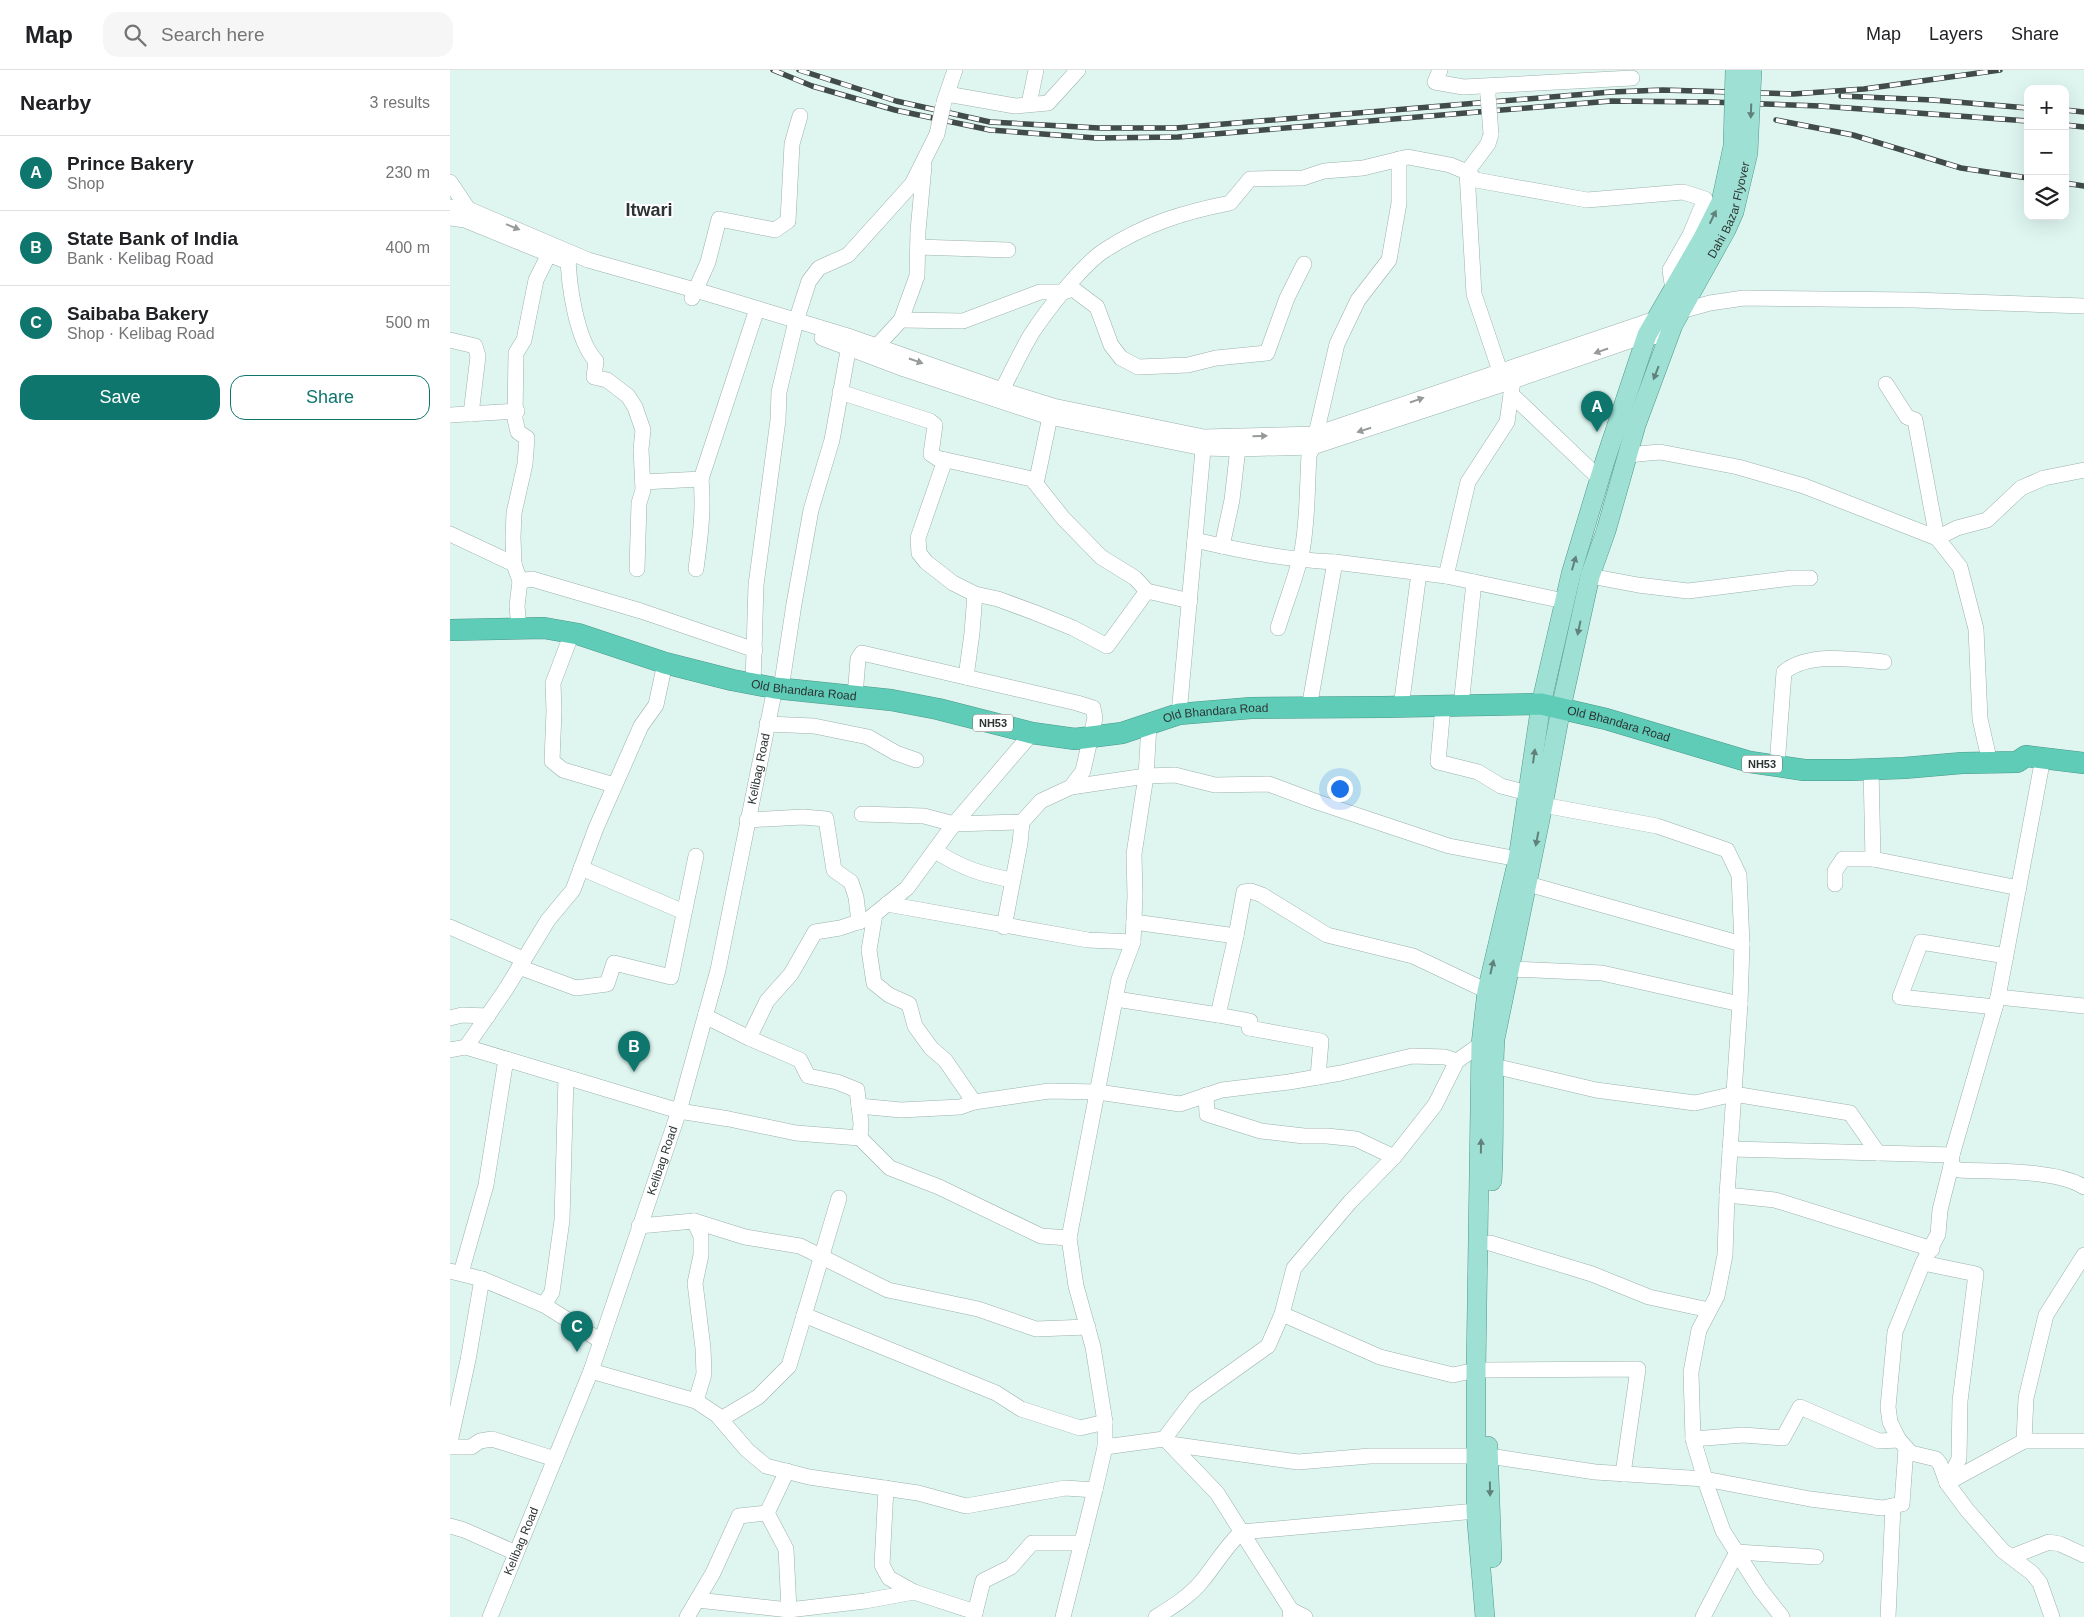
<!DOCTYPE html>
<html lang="en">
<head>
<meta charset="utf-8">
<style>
	body { margin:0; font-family:Arial,sans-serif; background:#f6f6f6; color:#202124 }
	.controls { position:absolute; right:15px; top:15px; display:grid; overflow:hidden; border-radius:10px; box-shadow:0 5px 20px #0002 }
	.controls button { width:45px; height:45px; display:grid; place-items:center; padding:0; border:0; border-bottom:1px solid #e0e0e0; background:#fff; color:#202124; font:25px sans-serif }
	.you { position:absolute; left:889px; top:718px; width:18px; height:18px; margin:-12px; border:4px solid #fff; border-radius:50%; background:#1a73e8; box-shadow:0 0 0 8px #1a73e833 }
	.badge { display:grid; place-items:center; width:32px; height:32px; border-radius:50%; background:#0f766e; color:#fff; font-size:16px; font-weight:700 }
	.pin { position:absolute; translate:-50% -41px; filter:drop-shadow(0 1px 2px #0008) }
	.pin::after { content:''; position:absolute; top:26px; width:18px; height:15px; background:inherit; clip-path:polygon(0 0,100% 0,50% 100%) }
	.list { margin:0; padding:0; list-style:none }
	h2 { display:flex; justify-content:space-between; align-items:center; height:65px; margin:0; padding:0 20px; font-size:21px }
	h2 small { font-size:16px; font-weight:400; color:#757577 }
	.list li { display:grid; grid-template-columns:32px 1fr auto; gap:15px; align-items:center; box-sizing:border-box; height:75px; padding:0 20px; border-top:1px solid #e0e0e0 }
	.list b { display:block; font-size:19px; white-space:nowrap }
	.list p { margin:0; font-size:16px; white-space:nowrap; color:#757577 }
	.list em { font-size:16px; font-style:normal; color:#757577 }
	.actions { display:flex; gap:10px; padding:15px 20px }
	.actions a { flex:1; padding:11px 0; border:1px solid #0f766e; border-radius:15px; text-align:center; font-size:18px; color:#0f766e }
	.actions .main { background:#0f766e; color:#fff }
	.icon { flex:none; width:28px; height:28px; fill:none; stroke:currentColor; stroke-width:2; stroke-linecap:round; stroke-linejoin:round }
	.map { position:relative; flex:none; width:1634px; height:1547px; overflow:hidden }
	header { display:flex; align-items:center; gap:30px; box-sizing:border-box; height:70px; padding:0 25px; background:#fff; border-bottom:1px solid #e0e0e0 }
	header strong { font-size:24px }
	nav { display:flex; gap:28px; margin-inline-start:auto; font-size:18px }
	.search { width:350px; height:45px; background:#f6f6f6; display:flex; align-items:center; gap:12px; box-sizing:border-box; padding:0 18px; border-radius:15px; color:#757577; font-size:19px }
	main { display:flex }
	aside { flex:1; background:#fff }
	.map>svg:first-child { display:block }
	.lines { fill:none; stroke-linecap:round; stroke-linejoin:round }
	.minor-casing { stroke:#9cb1ac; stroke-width:16 }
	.major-casing { stroke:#4d9789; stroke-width:20 }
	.highway-casing { stroke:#4d9789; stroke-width:22 }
	.minor { stroke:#fff; stroke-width:15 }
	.major { stroke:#9fe0d4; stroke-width:19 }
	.highway { stroke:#5fccb8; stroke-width:21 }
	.rail-casing { stroke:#414c4a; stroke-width:5.5 }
	.rail { stroke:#fff; stroke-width:4; stroke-dasharray:11; stroke-linecap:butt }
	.minor-bridge-casing { stroke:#9cb1ac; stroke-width:16; stroke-linecap:butt }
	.major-bridge-casing { stroke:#4d9789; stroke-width:20; stroke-linecap:butt }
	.minor-bridge { stroke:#fff; stroke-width:15 }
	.major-bridge { stroke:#9fe0d4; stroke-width:19 }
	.oneway { fill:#60827b }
	.oneway2 { fill:#969a99 }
	.labels { text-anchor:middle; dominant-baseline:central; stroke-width:4; stroke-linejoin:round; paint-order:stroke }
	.shield { fill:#fff; stroke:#6b7270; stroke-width:1 }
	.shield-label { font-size:11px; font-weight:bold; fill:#2c3533 }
	.street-label { font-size:12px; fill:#2c3533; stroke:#fff }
	.district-label { font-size:18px; font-weight:bold; fill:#2c3533; stroke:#fff }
</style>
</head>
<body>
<header>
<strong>Map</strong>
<div class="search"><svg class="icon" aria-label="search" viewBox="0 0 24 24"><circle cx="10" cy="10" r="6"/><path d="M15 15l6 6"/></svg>Search here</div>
<nav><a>Map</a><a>Layers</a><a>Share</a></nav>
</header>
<main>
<aside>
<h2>Nearby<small>3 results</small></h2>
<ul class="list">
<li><span class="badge">A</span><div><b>Prince Bakery</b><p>Shop</p></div><em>230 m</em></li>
<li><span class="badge">B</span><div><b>State Bank of India</b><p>Bank · Kelibag Road</p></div><em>400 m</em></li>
<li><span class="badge">C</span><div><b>Saibaba Bakery</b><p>Shop · Kelibag Road</p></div><em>500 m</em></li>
</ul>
<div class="actions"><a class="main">Save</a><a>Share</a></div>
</aside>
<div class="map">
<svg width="1634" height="1547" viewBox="0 0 1634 1547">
	<rect width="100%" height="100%" fill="#dff6f0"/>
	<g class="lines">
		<!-- minor casing -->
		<g class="minor-casing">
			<g id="minor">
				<path d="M 990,0 L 985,12 L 1013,17 L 1182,8"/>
				<path d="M 497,24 L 565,36 L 598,33 L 628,0"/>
				<path d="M 494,32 L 505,0"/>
				<path d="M 579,34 L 586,0"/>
				<path d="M 1041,64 L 1038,74 L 1017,102 L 1024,224 L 1053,310"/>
				<path d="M 0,112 L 18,139 L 16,145"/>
				<path d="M 0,137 L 18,139 L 138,190 L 259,224 L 401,267 L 552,320 L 603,336 L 754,367 L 866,364 L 1205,249 L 1213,252"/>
				<path d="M 0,148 L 15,150 L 118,192"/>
				<path d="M 468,177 L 558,180"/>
				<path d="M 118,182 C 118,212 126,270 146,291 L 144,307 L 157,310 L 178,326 L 185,337 L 193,360 L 191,379 L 193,420 L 189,433 L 187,499"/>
				<path d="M 242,228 L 258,192 L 269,149 L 325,160 L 338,151 L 342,74 L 350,46"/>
				<path d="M 1231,241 L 1260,233 L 1294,228 L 1463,230 L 1634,236"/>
				<path d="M 451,250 L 513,251 L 590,222 L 613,222 L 623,219 L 647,237 L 661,275 L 671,288 L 688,297 L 738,295 L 766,288 L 817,283 L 837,228 L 854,194"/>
				<path d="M 372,268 L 454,299 L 599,347 L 753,378 L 789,379 L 863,377 L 1054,314 L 1197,265 L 1218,269"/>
				<path d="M 0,270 L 25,276 L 28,286 L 21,344"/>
				<path d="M 424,285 L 426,277 L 451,250 L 467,206 L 468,161 L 474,96"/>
				<path d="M 1060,304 L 1063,311 L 1057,352 L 1018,412 L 996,506 L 1114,531"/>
				<path d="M 1436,314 L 1457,347 L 1465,350 L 1487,468"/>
				<path d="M 552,320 C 562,301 571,281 582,263 C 597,240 633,194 655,180 C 695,154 734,142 780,133 L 800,109 L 853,108 L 874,101 L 913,98 L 958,87 L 1000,95 L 1017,102 L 1026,110 L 1137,130 L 1233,122 L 1255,129 L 1240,165 L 1220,200 L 1223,220"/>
				<path d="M 390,322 L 480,351 L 485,355 L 481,384 L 487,388 L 582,409 L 613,448 L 651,487 L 685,508 L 697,521 L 740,531"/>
				<path d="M 1061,324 L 1149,408"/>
				<path d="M 0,345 L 67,341"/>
				<path d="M 1177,385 L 1210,382 L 1288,397 L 1354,416 L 1487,468"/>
				<path d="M 495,390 L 468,468 L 469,483 L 476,492 L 503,513 L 525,524 L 548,529 L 586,543 L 623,558 L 657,576 L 697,521"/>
				<path d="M 193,412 L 251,409 L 307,239"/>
				<path d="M 586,414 L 602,337"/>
				<path d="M 0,464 L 64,494"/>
				<path d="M 745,470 C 792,481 837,490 885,492"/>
				<path d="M 772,476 L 782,430 L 789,369"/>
				<path d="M 246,499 C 250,469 254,440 251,409"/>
				<path d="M 1140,506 L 1188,515 L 1238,521 L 1342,508 L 1360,508"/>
				<path d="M 70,511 L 82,509 L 191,541 L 305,580"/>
				<path d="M 828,558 C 836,531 846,508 852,481 C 858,449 857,417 859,385 L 863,377 L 887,274 L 908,230 L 939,190 L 949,133 L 949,89"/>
				<path d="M 69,559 L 67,536 L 70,511 L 64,494 L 63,467 L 64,443 L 75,394 L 77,368 L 68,362 L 65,349 L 66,283 L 74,270 L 86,210 L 99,184"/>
				<path d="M 122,563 L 103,613 L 104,641 L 102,691 L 113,700 L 164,715"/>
				<path d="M 516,607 L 522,563 L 525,524"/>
				<path d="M 303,614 L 306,515 L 328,350 L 329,322 L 346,251 L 359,211 L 369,198 L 398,185 L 462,114 L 487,64"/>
				<path d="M 331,619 L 344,534 L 361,440 L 382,370 L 400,270"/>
				<path d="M 405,626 L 408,589 L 412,583 L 627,633 L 643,638 L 645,648 L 633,701 L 621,717 L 591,731 L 572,752 L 504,754 L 474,746 L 412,744"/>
				<path d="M 993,636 L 988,692 L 1028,702 L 1051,716 L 1078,723"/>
				<path d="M 1011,636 L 1024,512"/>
				<path d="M 951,637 L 969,503"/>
				<path d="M 859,638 L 885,492 L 996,506"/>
				<path d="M 729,644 L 754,369"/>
				<path d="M 317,654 L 364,656 L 418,667 L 446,683 L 466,690"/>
				<path d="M 699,655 L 696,706 L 684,784 L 685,826 L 683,872 L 669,909 L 619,1168 L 626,1216 L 643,1277 L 655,1352 L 655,1377 L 714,1369 L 745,1328 L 818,1276 L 832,1244 L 844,1198 L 900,1132 L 944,1087 L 985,1035 L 1007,991 L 1031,974"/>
				<path d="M 1593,688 L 1548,927 L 1634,936"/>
				<path d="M 1540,693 L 1530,649 L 1526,559 L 1510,497 L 1487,468 L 1507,458 L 1537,450 L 1571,418 L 1594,408 L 1634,400"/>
				<path d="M 1327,696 L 1334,602 C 1359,582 1403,589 1434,592"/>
				<path d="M 621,717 L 696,706 L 725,705 L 765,715 L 819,714 L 867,732 L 999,776 L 1068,789"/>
				<path d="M 1093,735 L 1207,756 L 1277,780 L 1289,805 L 1292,874 L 1290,934 L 1277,1125 L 1275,1185 L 1267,1226 L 1249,1260 L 1241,1302 L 1243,1369 L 1258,1419 L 1273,1461 L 1310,1519 L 1332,1547"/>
				<path d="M 297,750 L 353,747 L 376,749 L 384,800 L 401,812 L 406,827 L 409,852"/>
				<path d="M 485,781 C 513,798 529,804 562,810"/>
				<path d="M 1423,789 L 1569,818"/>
				<path d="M 131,798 L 234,842"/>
				<path d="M 1078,814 L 1292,874"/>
				<path d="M 1385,814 L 1385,801 L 1393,789 L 1423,789 L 1421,699"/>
				<path d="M 437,834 L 638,870 L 683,872"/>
				<path d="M 425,844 L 419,880 L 424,913 L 439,925 L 459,934 L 465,956 L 481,978 L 495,990 L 524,1032"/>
				<path d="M 684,852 L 786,866 L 768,945 L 800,951 L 799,958 L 871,971 L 868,1007"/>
				<path d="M 0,857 L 73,889"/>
				<path d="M 554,857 L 570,773 L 572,752"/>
				<path d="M 786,866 L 794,822 L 801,821 L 812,825 L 877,865 L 963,886 L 1037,921"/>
				<path d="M 69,897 L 126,918 L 157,914 L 164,893 L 221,907 L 246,786"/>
				<path d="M 1060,899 L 1152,903 L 1290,934"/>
				<path d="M 1548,927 L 1502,1085 L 1501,1096 L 1509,1100 C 1544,1102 1605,1099 1634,1117"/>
				<path d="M 666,929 L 768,945"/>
				<path d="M 1545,937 L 1450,927 L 1471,872 L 1556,886"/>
				<path d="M 256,943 L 259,948 L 299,968 L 317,931 L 341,904 L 365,862 L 390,858 L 420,848 L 457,818 L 504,754 L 582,663"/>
				<path d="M 0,948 L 12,945 L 38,946"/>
				<path d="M 299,968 L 350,990 L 358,1006 L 387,1012 L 407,1020 L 411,1053 L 410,1068"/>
				<path d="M 16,977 L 56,919 L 98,850 L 123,820 L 146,758 L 191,656 L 206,635 L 215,593"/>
				<path d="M 0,980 L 16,977 L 229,1041 L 279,1049 L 346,1063 L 410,1068 L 440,1098 L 489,1117 L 591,1166 L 619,1168"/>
				<path d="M 1044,996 L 1146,1020 L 1245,1033 L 1284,1024 L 1400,1043 L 1428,1083"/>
				<path d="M 756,1025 L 757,1044 L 811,1061 L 854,1066 L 877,1066 L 906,1069 L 944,1087"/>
				<path d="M 409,1036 L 451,1040 L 510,1037 L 524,1032 L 599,1021 L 648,1022 L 730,1034 L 772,1020 L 839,1012 L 891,1003 L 962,986 L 995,987 L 1007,991"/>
				<path d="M 1280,1079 L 1502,1085"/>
				<path d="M 1501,1096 L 1490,1140 L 1488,1164 L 1473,1193 L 1445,1262 L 1438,1337 L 1440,1352 L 1449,1370 L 1461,1383 L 1486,1389 L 1490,1394 L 1497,1413 L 1517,1440 L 1553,1481 L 1582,1503 L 1590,1513 L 1602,1547"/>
				<path d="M 1277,1125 L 1325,1130 L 1482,1179"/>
				<path d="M 244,1151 L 295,1167 L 350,1176 L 438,1220 L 528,1239 L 586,1259 L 638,1257"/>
				<path d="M 189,1156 L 244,1151 L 251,1166 L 251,1185 L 245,1213 L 253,1278 L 254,1304 L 246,1331 L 267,1345 L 297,1380 L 316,1396 L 359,1407 L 468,1423 L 516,1436 L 615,1418 L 645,1420 L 655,1377"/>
				<path d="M 1040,1173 L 1142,1204 L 1199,1227 L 1259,1240"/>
				<path d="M 1473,1193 L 1526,1204 L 1510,1331 L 1509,1389 L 1497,1413"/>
				<path d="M 0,1201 L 32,1209 L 94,1235 L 151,1271"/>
				<path d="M 11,1203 L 36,1115 L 56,989"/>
				<path d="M 94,1235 L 102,1222 L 112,1150 L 116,1007"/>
				<path d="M 832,1244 L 930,1287 L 1003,1305 L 1026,1300"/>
				<path d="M 354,1245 L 546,1323 L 571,1339 L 630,1358 L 655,1352"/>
				<path d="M 1036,1300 L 1188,1299 L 1173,1404"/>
				<path d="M 141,1301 L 246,1331"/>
				<path d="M 271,1349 L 308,1327 L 339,1296 L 389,1128"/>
				<path d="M 1243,1369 L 1293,1365 L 1333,1368 L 1350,1337 L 1429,1371 L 1449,1370"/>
				<path d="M 717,1371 L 767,1423 L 841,1540"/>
				<path d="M 1574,1371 L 1634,1371"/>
				<path d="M 0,1372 L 18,1290 L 32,1209"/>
				<path d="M 720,1374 L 848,1392 L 920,1386 L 1039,1386 L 1145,1402 L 1255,1409 L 1360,1429 L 1432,1438 L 1452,1434 L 1456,1378"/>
				<path d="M 0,1377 L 21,1377 L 30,1371 L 42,1369 L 105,1389"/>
				<path d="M 1497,1413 L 1574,1371 L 1576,1328 L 1596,1245 L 1634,1185"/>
				<path d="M 436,1418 L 432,1495 L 439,1508 L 464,1522"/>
				<path d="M 317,1443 L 336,1479 L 339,1540"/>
				<path d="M 0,1456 L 14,1460 L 66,1483"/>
				<path d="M 1561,1487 L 1599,1472 L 1610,1474 L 1634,1485"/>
				<path d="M 247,1530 L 339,1540 L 415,1531 L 464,1522 L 525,1542"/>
				<path id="s1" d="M 40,1547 L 141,1301 L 229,1041 L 268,900 L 325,618"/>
				<path d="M 237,1547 L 263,1503 L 289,1446 L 317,1443 L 337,1401"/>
				<path d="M 524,1547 L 533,1511 L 561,1497 L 582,1473 L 632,1473"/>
				<path d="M 613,1547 L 645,1420"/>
				<path d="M 706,1547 C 722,1537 740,1526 752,1511 C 766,1494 774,1479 791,1462 L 1026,1441"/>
				<path d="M 840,1547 L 841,1540 L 855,1547"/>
				<path d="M 1253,1547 L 1287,1482 L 1366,1487"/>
				<path d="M 1438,1547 L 1443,1436"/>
			</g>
		</g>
		<!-- major casing -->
		<g class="major-casing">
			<g id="major">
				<path id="s2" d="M 1042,1111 C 1045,1063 1042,1016 1045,969 L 1093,735 L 1111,638 L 1140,506 L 1156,461 L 1186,355 L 1223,255 L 1276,160 L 1284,142 L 1298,83"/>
				<path d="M 1038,1376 L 1042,1488"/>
				<path d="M 1035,1547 L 1026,1441 L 1026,1300 L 1031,974 L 1037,921 L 1068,789 L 1091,634 L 1121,504 L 1155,391 L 1197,265 L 1253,168 L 1271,132 L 1283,76"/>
			</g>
		</g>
		<!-- highway casing -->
		<g class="highway-casing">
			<g id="highway">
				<path id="s3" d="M 0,560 L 94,558 L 128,564 L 215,593 L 282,610 L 325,618 L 441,630 L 488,639 L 582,663 L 625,669 L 672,663 L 729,644 L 801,638 L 933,637 L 1091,634 L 1156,649 L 1300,692 L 1354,700 L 1400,700 L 1454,698 L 1512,693 L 1567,692 L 1576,686 L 1634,693"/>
			</g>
		</g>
		<!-- minor -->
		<use href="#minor" class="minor"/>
		<!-- major -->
		<use href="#major" class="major"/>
		<!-- highway -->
		<use href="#highway" class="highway"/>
		<!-- rail casing -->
		<g class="rail-casing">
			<path id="rail" d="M 323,0 L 362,16 L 445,40 L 540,60 L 646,68 L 728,67 L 1161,31 L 1260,32 L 1370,36 L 1578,51
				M 349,0 L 446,31 L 540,52 L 649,58 L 726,58 L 1161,22 L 1213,20 L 1343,24 L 1414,19 L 1550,0
				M 1391,26 L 1483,30 L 1578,38
				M 1615,40 L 1634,42
				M 1326,50 L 1403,65 L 1511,98 L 1578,108
				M 1615,55 L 1634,57
				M 1615,113 L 1634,116"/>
		</g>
		<!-- rail -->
		<use href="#rail" class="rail"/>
		<!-- minor-bridge casing -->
		<g class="minor-bridge-casing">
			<path id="minor-bridge" d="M 1038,25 L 1041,64
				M 487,64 L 493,36"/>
		</g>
		<!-- major-bridge casing -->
		<g class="major-bridge-casing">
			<path id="major-bridge" d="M 1283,76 L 1285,0
				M 1298,83 L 1302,0"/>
		</g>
		<!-- minor-bridge -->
		<use href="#minor-bridge" class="minor-bridge"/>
		<!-- major-bridge -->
		<use href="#major-bridge" class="major-bridge"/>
	</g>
	<!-- one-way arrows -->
	<defs><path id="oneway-solid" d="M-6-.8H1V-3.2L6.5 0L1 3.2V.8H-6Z" transform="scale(1.25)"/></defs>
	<g class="oneway">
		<use href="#oneway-solid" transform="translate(1301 41) rotate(92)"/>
		<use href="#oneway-solid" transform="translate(1263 147) rotate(-64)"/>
		<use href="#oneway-solid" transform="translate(1206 303) rotate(111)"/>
		<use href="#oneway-solid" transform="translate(1124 493) rotate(-74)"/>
		<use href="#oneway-solid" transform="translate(1129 558) rotate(102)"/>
		<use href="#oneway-solid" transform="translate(1084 686) rotate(-82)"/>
		<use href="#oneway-solid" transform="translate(1087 769) rotate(101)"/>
		<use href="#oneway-solid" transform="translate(1042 897) rotate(-77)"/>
		<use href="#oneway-solid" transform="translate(1031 1076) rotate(-89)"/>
		<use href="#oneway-solid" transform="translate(1040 1419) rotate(89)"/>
	</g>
	<g class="oneway2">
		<use href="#oneway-solid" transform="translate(63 157) rotate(22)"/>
		<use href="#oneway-solid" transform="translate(1151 281) rotate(161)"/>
		<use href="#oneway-solid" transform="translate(466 291) rotate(19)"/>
		<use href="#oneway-solid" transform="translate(967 330) rotate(-19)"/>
		<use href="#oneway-solid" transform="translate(914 360) rotate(162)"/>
		<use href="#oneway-solid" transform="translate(810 366) rotate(-2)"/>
	</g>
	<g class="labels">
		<!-- shield labels -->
		<g class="shield">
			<rect x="523" y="644.5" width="40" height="17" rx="4"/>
			<rect x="1292" y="685.5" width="40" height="17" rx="4"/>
		</g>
		<g class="shield-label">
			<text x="543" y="653">NH53</text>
			<text x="1312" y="694">NH53</text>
		</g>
		<!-- street labels -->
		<g class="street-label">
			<text stroke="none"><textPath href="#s2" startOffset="1008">Dahi Bazar Flyover</textPath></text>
			<text stroke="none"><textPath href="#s3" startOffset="362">Old Bhandara Road</textPath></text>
			<text stroke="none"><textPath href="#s3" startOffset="782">Old Bhandara Road</textPath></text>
			<text stroke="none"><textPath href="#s3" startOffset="1188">Old Bhandara Road</textPath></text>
			<text stroke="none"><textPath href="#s1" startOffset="892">Kelibag Road</textPath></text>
			<text stroke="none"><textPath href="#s1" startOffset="488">Kelibag Road</textPath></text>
			<text stroke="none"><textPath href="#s1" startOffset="82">Kelibag Road</textPath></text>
		</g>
		<!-- district labels -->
		<g class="district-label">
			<text x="199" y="140">Itwari</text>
		</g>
	</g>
</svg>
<div class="controls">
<button>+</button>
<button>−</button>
<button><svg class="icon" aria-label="layers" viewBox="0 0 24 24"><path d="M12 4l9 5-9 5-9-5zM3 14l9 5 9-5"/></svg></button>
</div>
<div class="you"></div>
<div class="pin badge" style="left:1147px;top:362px">A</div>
<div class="pin badge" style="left:184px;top:1002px">B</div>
<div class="pin badge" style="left:127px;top:1282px">C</div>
</div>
</main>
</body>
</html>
